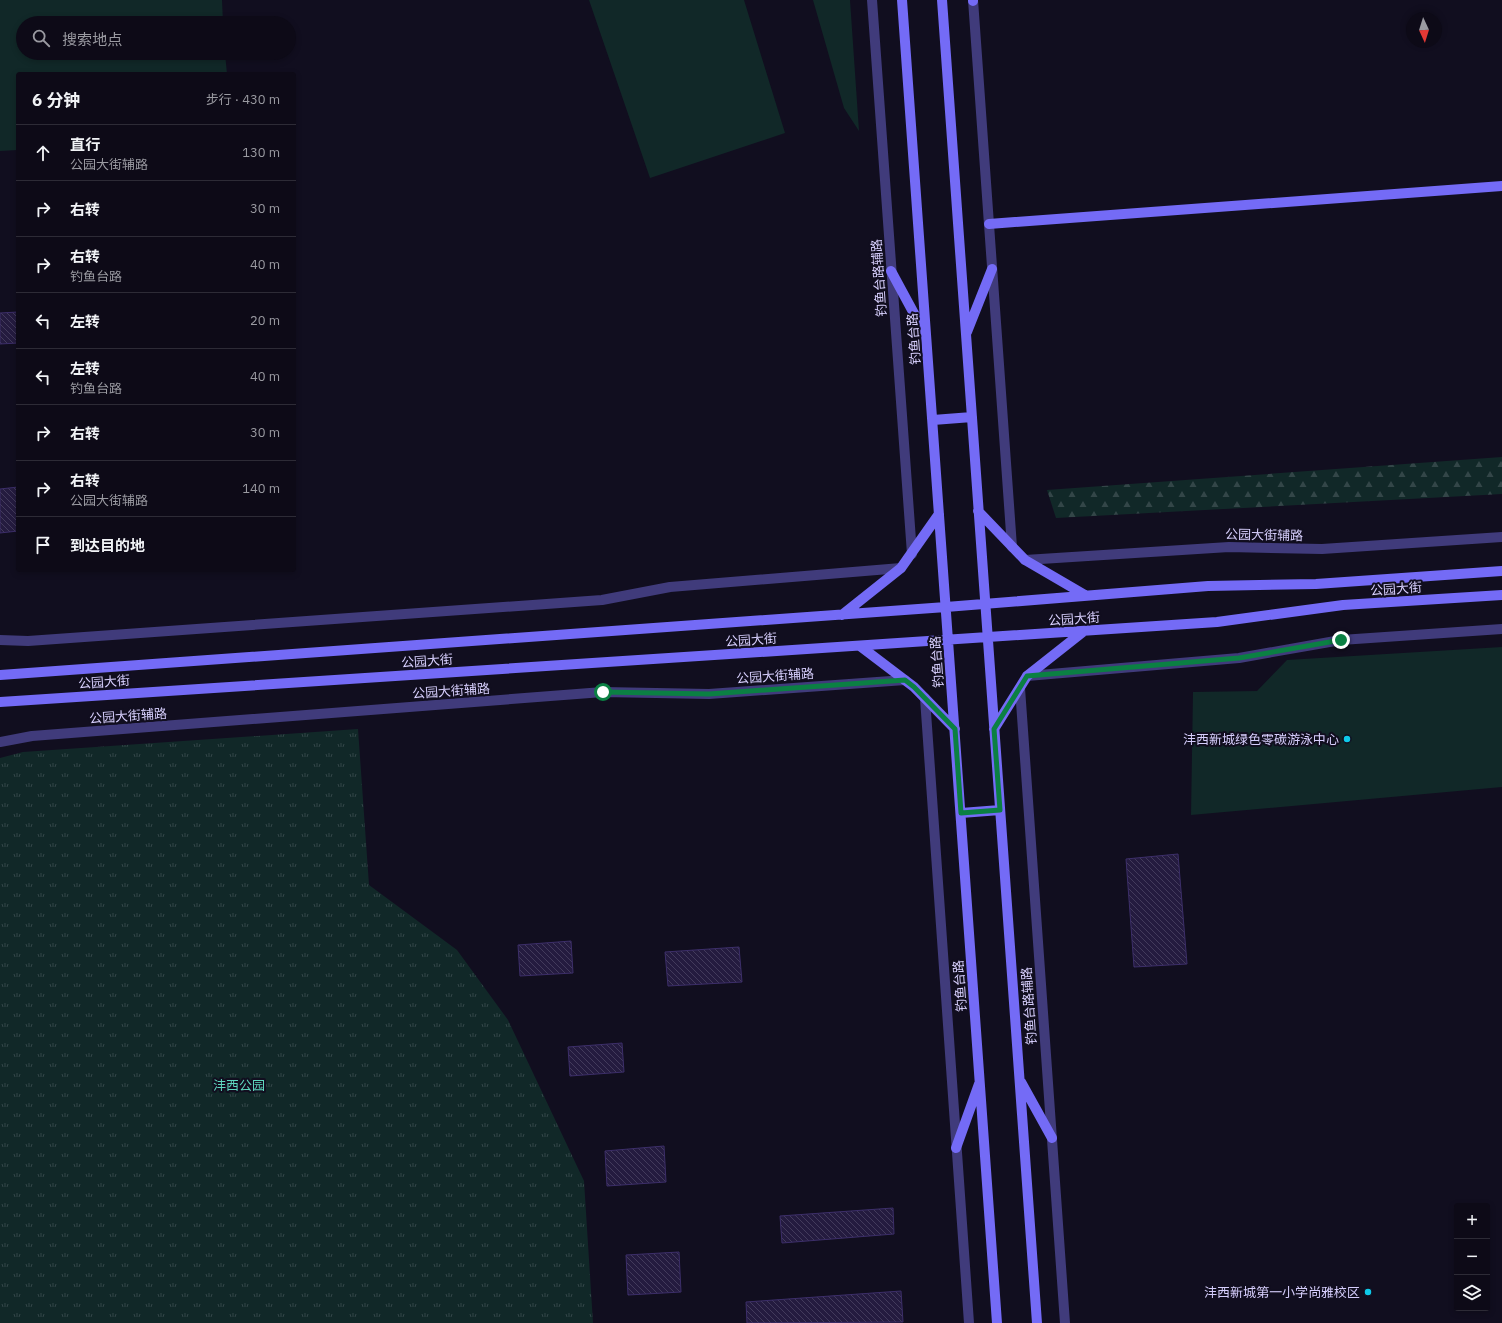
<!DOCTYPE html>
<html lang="zh">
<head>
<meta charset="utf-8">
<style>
	body { margin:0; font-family:"IBM Plex Sans","Noto Sans SC",sans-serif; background:#1b1824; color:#f1f3f6 }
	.controls { position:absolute; right:12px; bottom:12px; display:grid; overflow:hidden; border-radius:4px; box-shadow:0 2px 6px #0003 }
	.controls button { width:36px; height:36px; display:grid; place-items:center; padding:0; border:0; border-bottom:1px solid #2d2b36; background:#0d0a17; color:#f1f3f6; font:20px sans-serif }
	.compass { position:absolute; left:1406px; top:12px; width:36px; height:36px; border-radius:50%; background:#0d0a17; box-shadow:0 2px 6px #0003; rotate:176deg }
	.stop { position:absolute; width:12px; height:12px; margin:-9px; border:3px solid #0b8043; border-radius:50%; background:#fff }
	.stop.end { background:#0b8043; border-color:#fff; box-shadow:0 1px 4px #0008 }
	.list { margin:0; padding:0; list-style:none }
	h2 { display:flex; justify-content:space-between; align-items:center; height:52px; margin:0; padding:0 16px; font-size:17px }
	h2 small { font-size:13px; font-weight:400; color:#9a9aa1 }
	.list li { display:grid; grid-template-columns:26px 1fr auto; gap:12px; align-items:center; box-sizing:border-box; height:56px; padding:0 16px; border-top:1px solid #2d2b36 }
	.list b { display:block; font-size:15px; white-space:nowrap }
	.list p { margin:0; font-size:13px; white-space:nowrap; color:#9a9aa1 }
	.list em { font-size:13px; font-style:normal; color:#9a9aa1 }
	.icon { flex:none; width:22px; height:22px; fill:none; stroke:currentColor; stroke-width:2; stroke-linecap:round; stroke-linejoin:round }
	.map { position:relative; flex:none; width:1502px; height:1323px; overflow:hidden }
	.search { position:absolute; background:#0d0a17; box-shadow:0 2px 6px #0003; left:16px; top:16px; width:280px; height:44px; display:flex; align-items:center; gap:10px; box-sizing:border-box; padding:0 14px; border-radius:22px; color:#9a9aa1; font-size:15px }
	.panel { position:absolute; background:#0d0a17; box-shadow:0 2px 6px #0003; left:16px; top:72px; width:280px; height:500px; border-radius:4px }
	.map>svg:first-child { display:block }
	.green { fill:#112828 }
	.forest { fill:url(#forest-firs) }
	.park { fill:url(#park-tufts) }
	.building { fill:url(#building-back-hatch); stroke:#3c2e69 }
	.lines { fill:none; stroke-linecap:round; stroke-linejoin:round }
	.street { stroke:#403b7b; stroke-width:10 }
	.secondary { stroke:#746bf6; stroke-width:10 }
	.route { stroke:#0b8043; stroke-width:5 }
	.poi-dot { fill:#0ecae9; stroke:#110e1f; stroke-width:1.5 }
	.labels { text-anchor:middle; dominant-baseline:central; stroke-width:4; stroke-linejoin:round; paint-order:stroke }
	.street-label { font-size:13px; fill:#d6cefc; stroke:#110e1f }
	.poi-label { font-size:13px; fill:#d6cefc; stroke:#110e1f; text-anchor:end }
	.park-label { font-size:13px; fill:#5fd7be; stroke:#110e1f }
</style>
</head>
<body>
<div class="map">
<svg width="1502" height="1323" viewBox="0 0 1502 1323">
	<defs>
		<pattern id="forest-firs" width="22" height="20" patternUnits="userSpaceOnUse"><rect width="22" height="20" fill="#112828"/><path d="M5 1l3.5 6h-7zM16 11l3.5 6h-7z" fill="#334648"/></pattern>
		<pattern id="park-tufts" width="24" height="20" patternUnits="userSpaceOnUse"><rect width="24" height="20" fill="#112828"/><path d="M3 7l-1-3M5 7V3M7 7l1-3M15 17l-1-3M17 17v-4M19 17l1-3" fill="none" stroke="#334648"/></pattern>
		<pattern id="building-back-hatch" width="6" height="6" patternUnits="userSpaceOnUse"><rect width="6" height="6" fill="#241b3f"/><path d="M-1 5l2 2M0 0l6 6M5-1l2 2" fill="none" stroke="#433b5c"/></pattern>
	</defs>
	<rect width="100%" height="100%" fill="#110e1f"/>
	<!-- green -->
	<path class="green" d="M 0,0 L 222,0 L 223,23 L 23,23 L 23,53 L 225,53 L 227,74 L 18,74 L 18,150 L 0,151 Z
		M 589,0 L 744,0 L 785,133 L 650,178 Z
		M 813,0 L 850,0 L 859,131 L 844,108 Z
		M 1502,647 L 1502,787 L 1191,815 L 1193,692 L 1257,691 L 1287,660 Z"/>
	<!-- forest -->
	<path class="forest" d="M 1502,457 L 1502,494 L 1056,518 L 1047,490 Z"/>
	<!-- park -->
	<path class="park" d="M 358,729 L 369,885 L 457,950 L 508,1020 L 584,1181 L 593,1323 L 0,1323 L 0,758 L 23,752 Z"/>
	<!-- building -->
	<path class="building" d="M 18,312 L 18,343 L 0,344 L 0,313 Z
		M 18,487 L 18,531 L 0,533 L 0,489 Z
		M 1178,854 L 1187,964 L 1134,967 L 1126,859 Z
		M 571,941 L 573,973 L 520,976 L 518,945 Z
		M 739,947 L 742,982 L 668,986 L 665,952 Z
		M 622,1043 L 624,1072 L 570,1076 L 568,1047 Z
		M 664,1146 L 666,1182 L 607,1186 L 605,1151 Z
		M 893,1208 L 894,1234 L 782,1243 L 780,1216 Z
		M 679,1252 L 681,1292 L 628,1295 L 626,1255 Z
		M 901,1291 L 903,1322 L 747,1323 L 746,1302 Z"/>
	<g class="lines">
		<!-- street -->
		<path class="street" d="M 872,0 L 912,554
			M 973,0 L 1012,547
			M 1025,560 L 1229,547 L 1322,549 L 1502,537
			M 0,640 L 28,641 L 602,600 L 670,587 L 901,568
			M 1027,676 L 1239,658 L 1341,640 L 1502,629
			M 1020,688 L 1065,1323
			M 925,698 L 969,1323
			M 0,742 L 32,736 L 603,692 L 709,694 L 905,680"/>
		<!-- secondary -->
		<path class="secondary" d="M 902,0 L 997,1323
			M 942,0 L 1037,1323
			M 973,0 L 973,1
			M 989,224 L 1502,186
			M 891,271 L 924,332
			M 967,332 L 992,269
			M 933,420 L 972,417
			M 978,511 L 1025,560 L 1085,595
			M 842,615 L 901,568 L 939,514
			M 860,646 L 914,687 L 955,729
			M 0,675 L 946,607 L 1208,586 L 1316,584 L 1502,571
			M 0,702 L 1217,622 L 1343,605 L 1502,595
			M 994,729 L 1027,676 L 1084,631
			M 961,813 L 1000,810
			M 1021,1082 L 1052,1138
			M 956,1148 L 979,1084"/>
	</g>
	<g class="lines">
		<!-- route -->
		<path class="route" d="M 603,692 L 709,694 L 905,680 L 914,687 L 955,729 L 961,813 L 1000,810 L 994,729 L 1027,676 L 1239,658 L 1341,640"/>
	</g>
	<!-- markers -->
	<g class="poi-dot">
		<circle cx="1347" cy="739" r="4"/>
		<circle cx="1368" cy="1292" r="4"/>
	</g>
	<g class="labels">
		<!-- street labels -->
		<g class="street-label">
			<text transform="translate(879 278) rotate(-94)">钓鱼台路辅路</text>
			<text transform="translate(914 339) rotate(-94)">钓鱼台路</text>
			<text transform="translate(1264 535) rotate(1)">公园大街辅路</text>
			<text transform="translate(1396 589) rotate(-4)">公园大街</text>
			<text transform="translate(1074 619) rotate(-4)">公园大街</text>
			<text transform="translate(751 640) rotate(-4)">公园大街</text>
			<text transform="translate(427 661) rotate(-4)">公园大街</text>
			<text transform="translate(937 662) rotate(-94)">钓鱼台路</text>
			<text transform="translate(775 676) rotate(-4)">公园大街辅路</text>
			<text transform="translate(104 682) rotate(-4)">公园大街</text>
			<text transform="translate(451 691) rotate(-4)">公园大街辅路</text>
			<text transform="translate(128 716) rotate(-4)">公园大街辅路</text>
			<text transform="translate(960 986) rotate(-94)">钓鱼台路</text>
			<text transform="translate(1029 1006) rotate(-94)">钓鱼台路辅路</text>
		</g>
		<!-- poi labels -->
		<g class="poi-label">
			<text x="1339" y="739">沣西新城绿色零碳游泳中心</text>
			<text x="1360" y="1292">沣西新城第一小学尚雅校区</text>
		</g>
		<!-- park labels -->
		<g class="park-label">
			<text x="239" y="1085">沣西公园</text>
		</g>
	</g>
</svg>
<div class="controls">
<button>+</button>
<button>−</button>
<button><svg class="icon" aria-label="layers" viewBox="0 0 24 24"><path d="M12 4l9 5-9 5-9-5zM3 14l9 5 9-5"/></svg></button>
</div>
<svg class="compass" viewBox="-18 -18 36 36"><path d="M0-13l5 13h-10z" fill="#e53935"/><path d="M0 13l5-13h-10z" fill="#9a9aa1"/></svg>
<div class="stop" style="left:603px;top:692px"></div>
<div class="stop end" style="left:1341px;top:640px"></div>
<div class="search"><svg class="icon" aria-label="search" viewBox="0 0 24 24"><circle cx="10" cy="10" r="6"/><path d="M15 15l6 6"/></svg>搜索地点</div>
<section class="panel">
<h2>6 分钟<small>步行 · 430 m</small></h2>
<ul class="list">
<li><svg class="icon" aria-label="ahead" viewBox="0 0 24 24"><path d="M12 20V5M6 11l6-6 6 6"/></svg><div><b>直行</b><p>公园大街辅路</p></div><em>130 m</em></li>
<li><svg class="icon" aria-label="right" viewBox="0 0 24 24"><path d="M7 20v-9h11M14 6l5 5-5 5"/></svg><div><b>右转</b></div><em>30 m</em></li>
<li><svg class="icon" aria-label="right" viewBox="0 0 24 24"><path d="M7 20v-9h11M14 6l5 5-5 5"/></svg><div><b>右转</b><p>钓鱼台路</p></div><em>40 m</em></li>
<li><svg class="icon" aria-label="left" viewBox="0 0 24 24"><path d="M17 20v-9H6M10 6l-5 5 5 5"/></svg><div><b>左转</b></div><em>20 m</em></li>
<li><svg class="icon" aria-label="left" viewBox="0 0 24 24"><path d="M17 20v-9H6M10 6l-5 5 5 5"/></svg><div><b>左转</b><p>钓鱼台路</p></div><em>40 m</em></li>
<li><svg class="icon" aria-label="right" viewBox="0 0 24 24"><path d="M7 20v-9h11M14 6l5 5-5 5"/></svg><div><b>右转</b></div><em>30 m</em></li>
<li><svg class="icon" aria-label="right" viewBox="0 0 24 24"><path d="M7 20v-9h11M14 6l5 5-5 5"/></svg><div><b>右转</b><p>公园大街辅路</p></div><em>140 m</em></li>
<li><svg class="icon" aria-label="arrive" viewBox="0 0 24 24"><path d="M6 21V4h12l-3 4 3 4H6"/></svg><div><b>到达目的地</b></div></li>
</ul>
</section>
</div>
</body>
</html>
